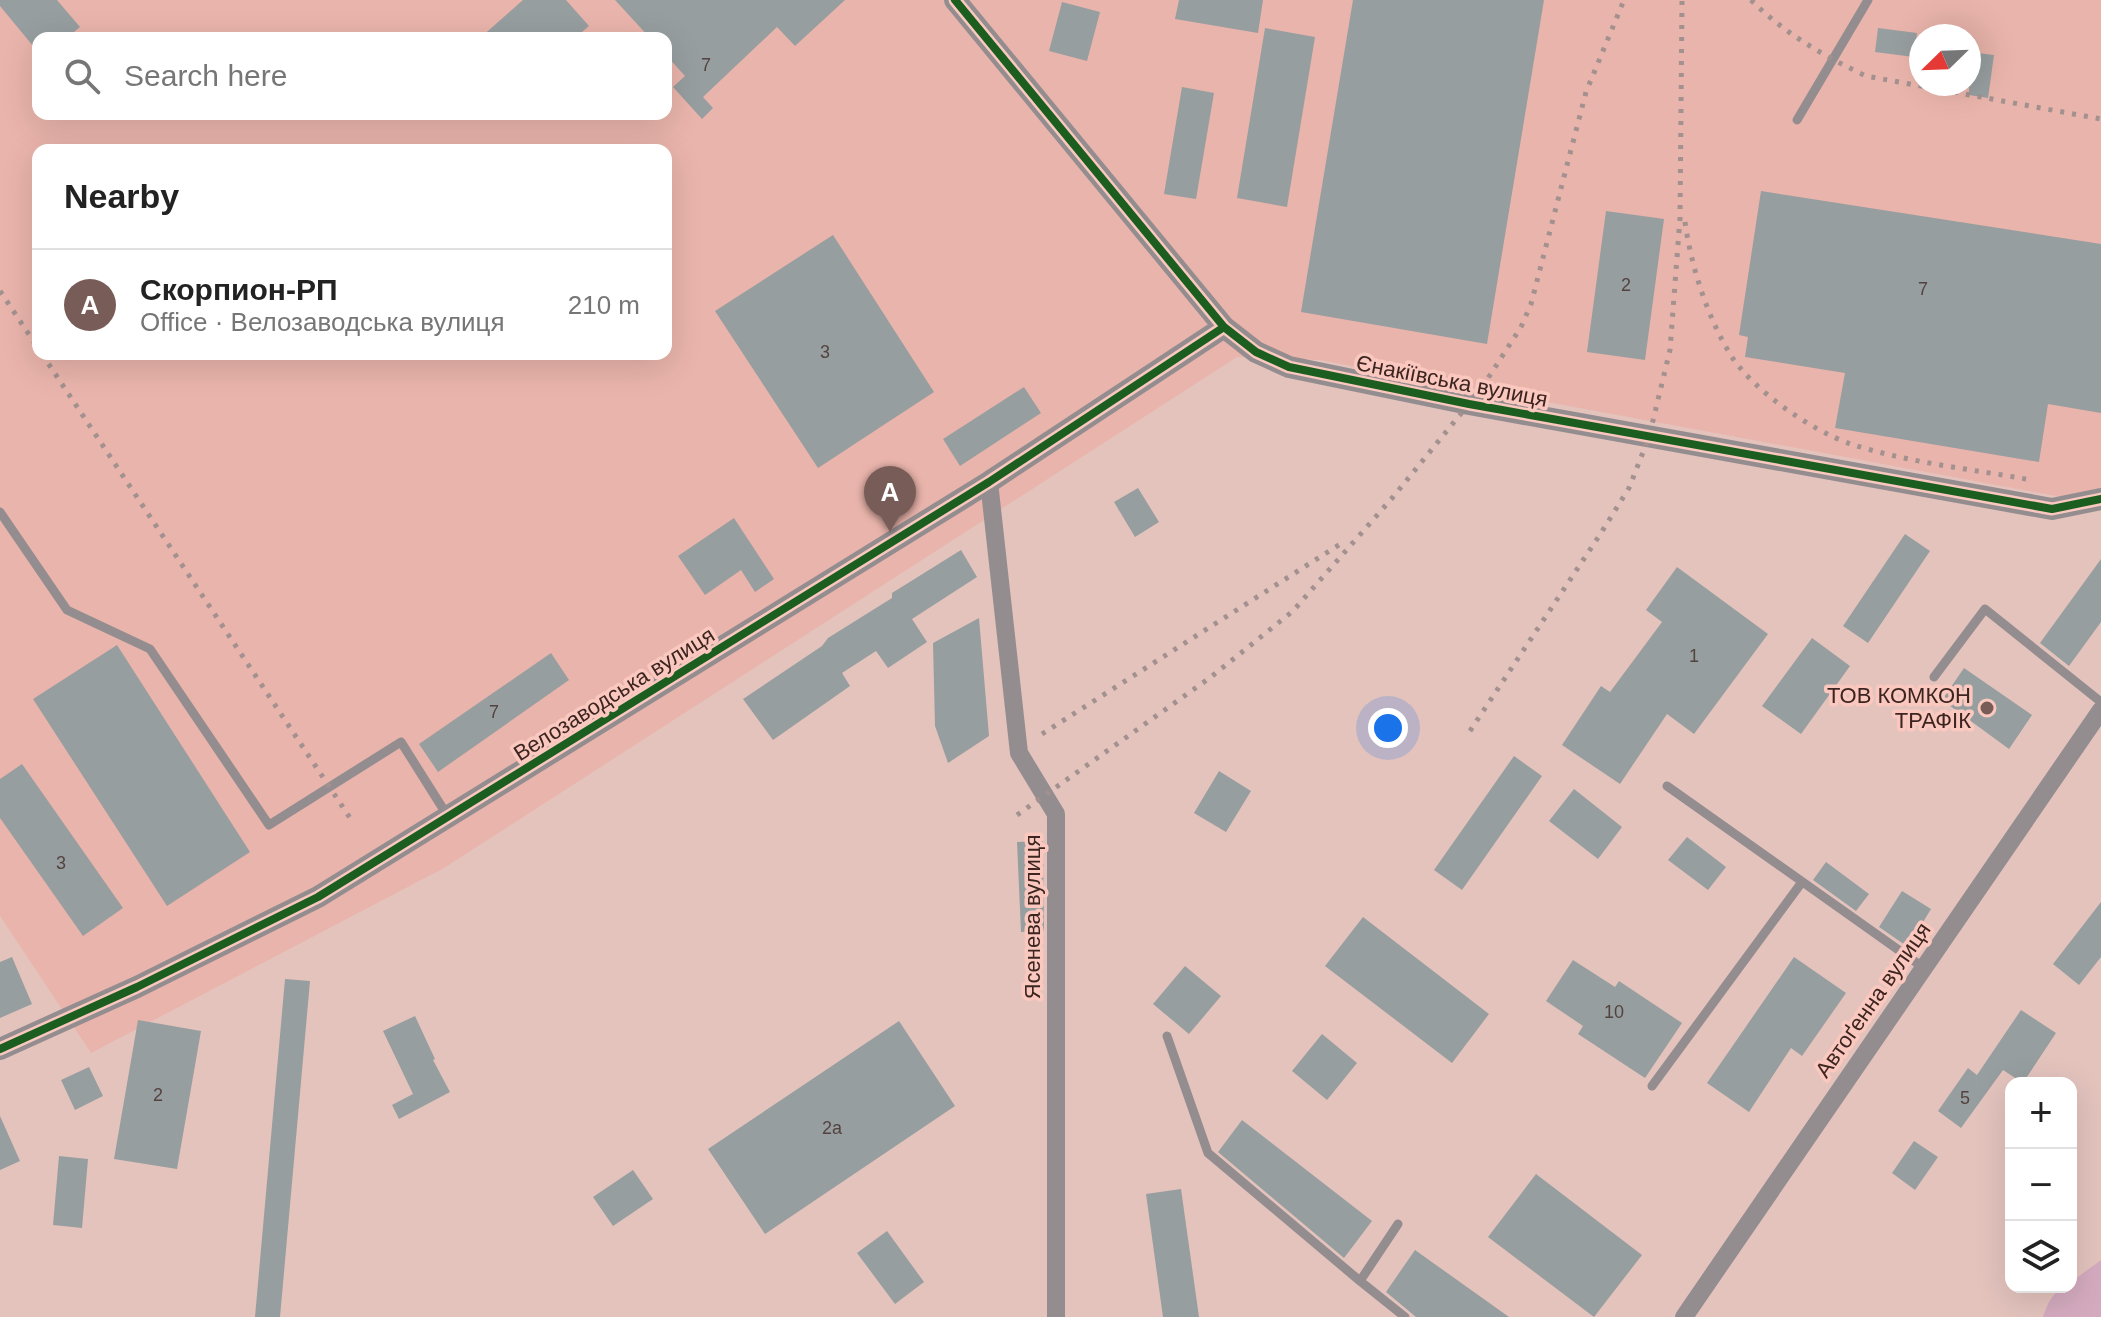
<!DOCTYPE html>
<html lang="en">
<head>
<meta charset="utf-8">
<style>
	body { margin:0; font-family:Helvetica,sans-serif; background:#f6f6f6; color:#222 }
	.controls { position:absolute; right:24px; bottom:24px; display:grid; overflow:hidden; border-radius:16px; box-shadow:0 8px 32px #0002 }
	.controls button { width:72px; height:72px; display:grid; place-items:center; padding:0; border:0; border-bottom:2px solid #e0e0e0; background:#fff; color:#222; font:40px sans-serif }
	.compass { position:absolute; left:1909px; top:24px; width:72px; height:72px; border-radius:50%; background:#fff; box-shadow:0 8px 32px #0002; rotate:247deg }
	.you { position:absolute; left:1388px; top:728px; width:28px; height:28px; margin:-20px; border:6px solid #fff; border-radius:50%; background:#1a73e8; box-shadow:0 0 0 12px #1a73e833 }
	.badge { display:grid; place-items:center; width:52px; height:52px; border-radius:50%; background:#775c57; color:#fff; font-size:26px; font-weight:700 }
	.pin { position:absolute; translate:-50% -66px; filter:drop-shadow(0 2px 4px #0008) }
	.pin::after { content:''; position:absolute; top:42px; width:28px; height:24px; background:inherit; clip-path:polygon(0 0,100% 0,50% 100%) }
	.list { margin:0; padding:0; list-style:none }
	h2 { display:flex; justify-content:space-between; align-items:center; height:104px; margin:0; padding:0 32px; font-size:34px }
	h2 small { font-size:26px; font-weight:400; color:#767676 }
	.list li { display:grid; grid-template-columns:52px 1fr auto; gap:24px; align-items:center; box-sizing:border-box; height:112px; padding:0 32px; border-top:2px solid #e0e0e0 }
	.list b { display:block; font-size:30px; white-space:nowrap }
	.list p { margin:0; font-size:26px; white-space:nowrap; color:#767676 }
	.list em { font-size:26px; font-style:normal; color:#767676 }
	.icon { flex:none; width:44px; height:44px; fill:none; stroke:currentColor; stroke-width:2; stroke-linecap:round; stroke-linejoin:round }
	.map { position:relative; flex:none; width:2101px; height:1317px; overflow:hidden }
	.search { position:absolute; background:#fff; box-shadow:0 8px 32px #0002; left:32px; top:32px; width:640px; height:88px; display:flex; align-items:center; gap:20px; box-sizing:border-box; padding:0 28px; border-radius:16px; color:#767676; font-size:30px }
	.panel { position:absolute; background:#fff; box-shadow:0 8px 32px #0002; left:32px; top:144px; width:640px; height:216px; border-radius:16px }
	.map>svg:first-child { display:block }
	.built { fill:#e9b4ab; fill-rule:evenodd }
	.green { fill:#d4aabf }
	.building { fill:#979e9f }
	.lines { fill:none; stroke-linecap:round; stroke-linejoin:round }
	.service { stroke:#948d90; stroke-width:9 }
	.minor { stroke:#948d90; stroke-width:18 }
	.tertiary { stroke:#948d90; stroke-width:22 }
	.rail { stroke:#a2918f; stroke-width:5; stroke-dasharray:4 8; stroke-linecap:butt }
	.cycleway-casing { stroke:#fac8be; stroke-width:13 }
	.cycleway { stroke:#1b5e20; stroke-width:8 }
	.poi-dot { fill:#775c57; stroke:#fac8be; stroke-width:3 }
	.labels { text-anchor:middle; dominant-baseline:central; stroke-width:7; stroke-linejoin:round; paint-order:stroke }
	.number-label { font-size:18px; fill:#534340 }
	.street-label { font-size:22px; fill:#3c2520; stroke:#fac8be }
	.poi-label { font-size:22px; fill:#3c2520; stroke:#fac8be; text-anchor:end }
</style>
</head>
<body>
<div class="map">
<svg width="2101" height="1317" viewBox="0 0 2101 1317">
	<rect width="100%" height="100%" fill="#e4c3bd"/>
	<!-- built -->
	<path class="built" d="M 0,0 L 2101,0 L 2101,489 L 2067,498 L 1320,360 L 1237,357 L 444,868 L 91,1053 L 0,916 ZM 1921,36 L 1969,36 L 1969,84 L 1921,84 ZM 38,38 L 666,38 L 666,114 L 38,114 ZM 38,150 L 666,150 L 666,354 L 38,354 Z"/>
	<!-- green -->
	<path class="green" d="M 2101,1260 L 2101,1317 L 2043,1317 C 2048,1303 2054,1287 2071,1287 L 2071,1282 Z"/>
	<!-- building -->
	<path class="building" d="M 0,0 L 57,0 L 80,27 L 67,38 L 38,38 L 38,52 L 0,6 Z
		M 523,0 L 566,0 L 589,26 L 575,38 L 480,38 Z
		M 615,0 L 845,0 L 795,46 L 777,27 L 703,97 L 713,108 L 702,119 L 673,87 L 685,76 L 666,55 L 666,38 L 650,38 Z
		M 1179,0 L 1263,0 L 1258,33 L 1175,19 Z
		M 1353,0 L 1544,0 L 1487,344 L 1301,312 Z
		M 1062,2 L 1100,12 L 1087,61 L 1049,51 Z
		M 1265,28 L 1315,37 L 1287,207 L 1237,198 Z
		M 1878,28 L 1917,33 L 1914,57 L 1875,52 Z
		M 1969,52 L 1994,55 L 1988,98 L 1969,95 Z
		M 1182,87 L 1214,93 L 1196,199 L 1164,194 Z
		M 1761,191 L 2101,244 L 2101,413 L 2048,404 L 2039,462 L 1835,428 L 1845,373 L 1745,357 L 1748,337 L 1739,335 Z
		M 1606,211 L 1664,219 L 1645,360 L 1587,352 Z
		M 833,235 L 934,392 L 818,468 L 715,311 Z
		M 1024,387 L 1041,413 L 960,466 L 943,439 Z
		M 1138,488 L 1159,522 L 1135,537 L 1114,502 Z
		M 734,518 L 774,579 L 755,592 L 741,570 L 705,595 L 678,556 Z
		M 1905,534 L 1930,551 L 1868,643 L 1843,626 Z
		M 961,550 L 977,577 L 912,619 L 927,642 L 888,668 L 876,651 L 842,673 L 850,686 L 773,740 L 743,699 L 822,646 L 828,638 L 892,598 L 892,593 Z
		M 2101,559 L 2101,622 L 2069,666 L 2040,643 Z
		M 1677,567 L 1768,634 L 1694,734 L 1667,714 L 1620,784 L 1562,745 L 1601,686 L 1610,692 L 1662,622 L 1646,610 Z
		M 979,618 L 989,736 L 948,763 L 935,726 L 933,643 Z
		M 1812,638 L 1850,666 L 1801,734 L 1762,706 Z
		M 117,645 L 250,852 L 167,906 L 33,699 Z
		M 551,653 L 569,680 L 438,772 L 419,744 Z
		M 1964,668 L 2032,715 L 2009,749 L 1942,700 Z
		M 1514,756 L 1542,776 L 1462,890 L 1434,870 Z
		M 22,764 L 123,908 L 83,936 L 0,818 L 0,779 Z
		M 1219,771 L 1251,791 L 1226,832 L 1194,813 Z
		M 1574,789 L 1622,827 L 1598,859 L 1549,821 Z
		M 1687,837 L 1726,867 L 1708,890 L 1668,860 Z
		M 1043,841 L 1044,931 L 1021,932 L 1017,842 Z
		M 1826,862 L 1869,894 L 1856,911 L 1813,880 Z
		M 1902,891 L 1931,909 L 1908,947 L 1879,927 Z
		M 2101,902 L 2101,957 L 2079,985 L 2053,964 Z
		M 1363,917 L 1489,1014 L 1452,1063 L 1325,966 Z
		M 12,957 L 32,1004 L 0,1018 L 0,962 Z
		M 1794,957 L 1846,993 L 1802,1056 L 1791,1048 L 1749,1112 L 1707,1083 Z
		M 1573,960 L 1615,987 L 1619,981 L 1682,1023 L 1645,1078 L 1578,1034 L 1583,1026 L 1546,1001 Z
		M 1185,966 L 1221,996 L 1189,1034 L 1153,1004 Z
		M 285,979 L 310,981 L 280,1317 L 255,1317 Z
		M 2021,1010 L 2056,1033 L 2023,1083 L 2003,1070 L 1961,1128 L 1938,1111 L 1968,1068 L 1977,1075 Z
		M 415,1016 L 435,1059 L 433,1060 L 450,1092 L 399,1119 L 392,1105 L 413,1094 L 383,1031 Z
		M 138,1020 L 201,1031 L 177,1169 L 114,1159 Z
		M 899,1021 L 955,1106 L 765,1234 L 708,1149 Z
		M 1322,1034 L 1357,1063 L 1327,1100 L 1292,1071 Z
		M 89,1067 L 103,1096 L 75,1110 L 61,1080 Z
		M 0,1116 L 20,1161 L 0,1170 Z
		M 1242,1120 L 1372,1221 L 1344,1258 L 1218,1152 Z
		M 1914,1141 L 1938,1157 L 1915,1190 L 1892,1173 Z
		M 59,1156 L 88,1159 L 82,1228 L 53,1225 Z
		M 633,1170 L 653,1199 L 613,1226 L 593,1197 Z
		M 1536,1174 L 1642,1255 L 1594,1317 L 1488,1237 Z
		M 1181,1189 L 1199,1317 L 1163,1317 L 1146,1194 Z
		M 887,1231 L 924,1282 L 895,1304 L 857,1253 Z
		M 1415,1250 L 1509,1317 L 1416,1317 L 1386,1292 Z"/>
	<g class="lines">
		<!-- service -->
		<path class="service" d="M 1797,120 L 1868,0
			M 0,512 L 67,610 L 150,649 L 269,825 L 401,742 L 447,815
			M 1934,677 L 1985,609 L 2101,702
			M 1667,786 L 1924,968
			M 1167,1036 L 1208,1153 L 1360,1281
			M 1652,1086 L 1802,882
			M 1398,1224 L 1360,1281 L 1405,1317"/>
		<!-- minor -->
		<path class="minor" d="M 989,482 L 1019,753 L 1056,814 L 1056,1317
			M 1684,1317 L 2101,710"/>
		<!-- tertiary -->
		<path class="tertiary" d="M 955,0 L 1224,327 L 1256,352 L 1289,367 L 1469,404 L 2052,509 L 2101,499
			M 0,1049 L 137,987 L 318,897 L 989,482 L 1224,327"/>
		<!-- rail -->
		<path class="rail" d="M 1751,0 C 1785,34 1824,56 1866,76 L 2101,119
			M 1685,222 C 1691,266 1707,316 1730,354 C 1752,390 1812,431 1851,444 C 1909,463 1972,469 2031,480
			M 0,291 L 38,348
			M 42,354 L 350,818
			M 1470,731 L 1601,533 L 1629,488 L 1649,437 L 1670,350 L 1680,218 L 1682,0
			M 1042,734 L 1345,541
			M 1017,815 L 1211,677 L 1293,611 L 1393,497 L 1481,389 L 1521,327 L 1531,304 L 1586,92 L 1624,0"/>
		<!-- cycleway casing -->
		<g class="cycleway-casing">
			<path id="cycleway" d="M 955,0 L 1224,327 L 1256,352 L 1289,367 L 1469,404 L 2052,509 L 2101,499
				M 0,1049 L 137,987 L 318,897 L 989,482 L 1224,327"/>
		</g>
		<!-- cycleway -->
		<use href="#cycleway" class="cycleway"/>
	</g>
	<!-- markers -->
	<circle class="poi-dot" cx="1987" cy="708" r="8"/>
	<g class="labels">
		<!-- number labels -->
		<g class="number-label">
			<text x="706" y="65">7</text>
			<text x="1626" y="285">2</text>
			<text x="1923" y="289">7</text>
			<text x="825" y="352">3</text>
			<text x="1694" y="656">1</text>
			<text x="494" y="712">7</text>
			<text x="61" y="863">3</text>
			<text x="1614" y="1012">10</text>
			<text x="158" y="1095">2</text>
			<text x="1965" y="1098">5</text>
			<text x="832" y="1128">2а</text>
		</g>
		<!-- street labels -->
		<g class="street-label">
			<text transform="translate(1452 381) rotate(11)">Єнакіївська вулиця</text>
			<text transform="translate(614 694) rotate(-32)">Велозаводська вулиця</text>
			<text transform="translate(1032 917) rotate(-90)">Ясенева вулиця</text>
			<text transform="translate(1873 1000) rotate(-55)">Автоґенна вулиця</text>
		</g>
		<!-- poi labels -->
		<g class="poi-label">
			<text x="1971" y="695">ТОВ КОМКОН<tspan x="1971" dy="25">ТРАФІК</tspan></text>
		</g>
	</g>
</svg>
<div class="controls">
<button>+</button>
<button>−</button>
<button><svg class="icon" aria-label="layers" viewBox="0 0 24 24"><path d="M12 4l9 5-9 5-9-5zM3 14l9 5 9-5"/></svg></button>
</div>
<svg class="compass" viewBox="-18 -18 36 36"><path d="M0-13l5 13h-10z" fill="#e53935"/><path d="M0 13l5-13h-10z" fill="#767676"/></svg>
<div class="you"></div>
<div class="pin badge" style="left:890px;top:532px">A</div>
<div class="search"><svg class="icon" aria-label="search" viewBox="0 0 24 24"><circle cx="10" cy="10" r="6"/><path d="M15 15l6 6"/></svg>Search here</div>
<section class="panel">
<h2>Nearby<small></small></h2>
<ul class="list">
<li><span class="badge">A</span><div><b>Скорпион-РП</b><p>Office · Велозаводська вулиця</p></div><em>210 m</em></li>
</ul>
</section>
</div>
</body>
</html>
